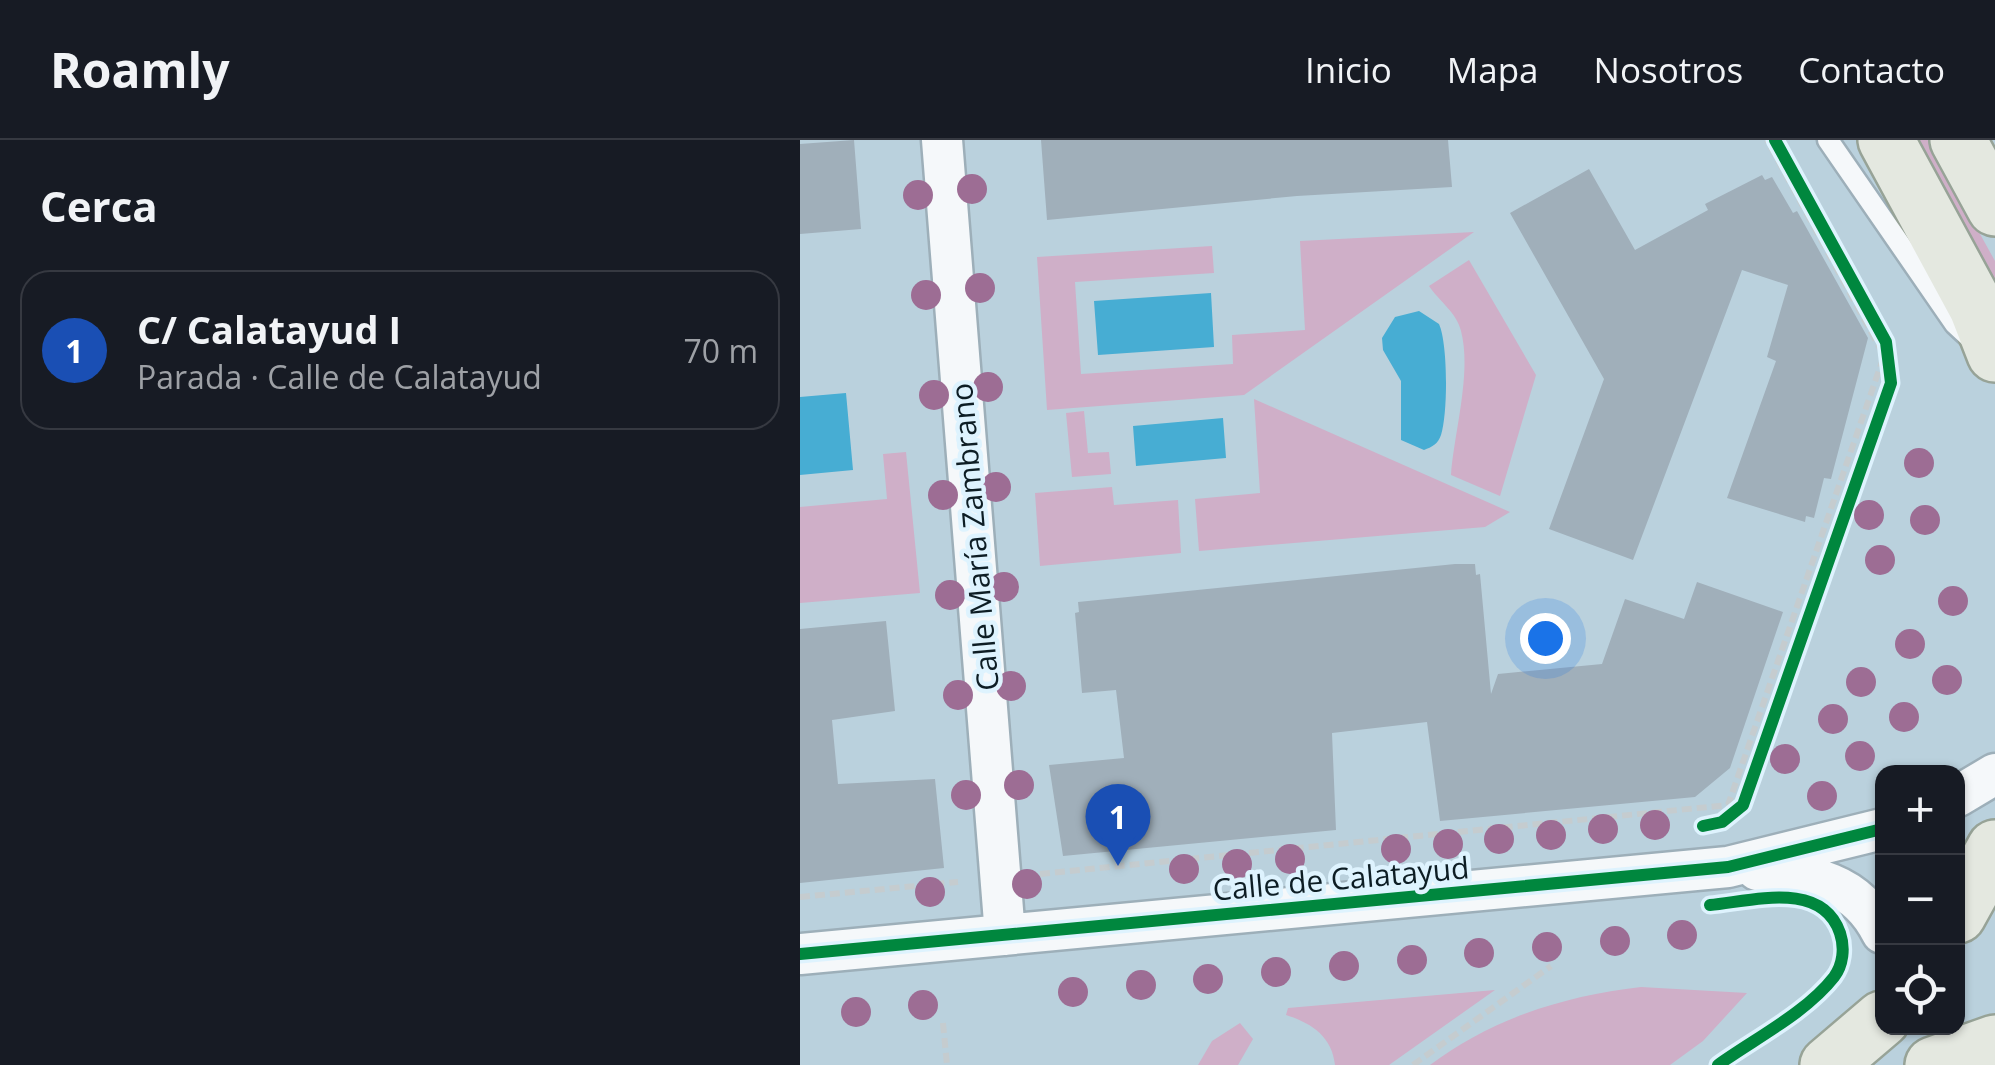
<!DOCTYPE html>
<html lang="es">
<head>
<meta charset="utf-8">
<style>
	body { margin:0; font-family:"Open Sans",sans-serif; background:#242831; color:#f1f3f6 }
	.controls { position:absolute; right:30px; bottom:30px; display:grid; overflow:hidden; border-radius:20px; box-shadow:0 2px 8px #0004 }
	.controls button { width:90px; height:90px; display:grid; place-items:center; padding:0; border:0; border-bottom:2px solid #363941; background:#171b24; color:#f1f3f6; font:50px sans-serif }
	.you { position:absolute; left:745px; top:498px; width:35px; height:35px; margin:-25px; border:8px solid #fff; border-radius:50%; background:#1a73e8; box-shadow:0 0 0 15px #1a73e833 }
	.badge { display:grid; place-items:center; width:65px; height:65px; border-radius:50%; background:#a6afb5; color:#fff; font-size:32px; font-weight:700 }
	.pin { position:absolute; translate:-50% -82px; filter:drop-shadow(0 2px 5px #0008) }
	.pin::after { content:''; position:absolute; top:52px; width:35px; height:30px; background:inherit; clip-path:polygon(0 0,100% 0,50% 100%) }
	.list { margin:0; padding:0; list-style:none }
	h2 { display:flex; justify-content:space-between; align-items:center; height:130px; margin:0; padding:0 40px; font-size:42px }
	h2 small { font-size:32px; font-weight:400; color:#9ea1a6 }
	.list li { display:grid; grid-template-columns:65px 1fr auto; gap:30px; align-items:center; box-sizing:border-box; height:160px; margin:0 20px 20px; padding:0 20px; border:2px solid #363941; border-radius:30px }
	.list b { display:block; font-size:38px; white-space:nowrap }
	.list p { margin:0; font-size:32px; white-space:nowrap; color:#9ea1a6 }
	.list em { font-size:32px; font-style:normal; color:#9ea1a6 }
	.icon { flex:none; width:55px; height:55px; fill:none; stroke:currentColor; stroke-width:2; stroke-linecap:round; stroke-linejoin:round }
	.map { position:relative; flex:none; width:1195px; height:925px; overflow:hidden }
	header { display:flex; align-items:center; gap:60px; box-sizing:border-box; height:140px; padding:0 50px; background:#171b24; border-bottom:2px solid #363941 }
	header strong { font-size:48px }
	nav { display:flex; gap:55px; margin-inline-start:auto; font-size:35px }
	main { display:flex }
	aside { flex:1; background:#171b24 }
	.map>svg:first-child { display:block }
	.green { fill:#cfafc8 }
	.water { fill:#47add3 }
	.building { fill:#a0afba }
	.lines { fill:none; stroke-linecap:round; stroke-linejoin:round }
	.service-casing { stroke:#9dafb9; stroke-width:25 }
	.minor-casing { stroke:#9dafb9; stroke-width:45 }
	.primary-casing { stroke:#97a397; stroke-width:60 }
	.path { stroke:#c5cccf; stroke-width:6; stroke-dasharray:10 5; stroke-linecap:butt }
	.service { stroke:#f5f8fa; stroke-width:20 }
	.minor { stroke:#f5f8fa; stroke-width:40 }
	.primary { stroke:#e4e8e0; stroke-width:55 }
	.cycleway-casing { stroke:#def3fe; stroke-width:19 }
	.cycleway { stroke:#00873e; stroke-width:12 }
	.tree { fill:#9d6d94 }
	.labels { text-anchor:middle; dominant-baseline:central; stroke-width:9; stroke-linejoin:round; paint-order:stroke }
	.street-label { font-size:30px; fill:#0d1d24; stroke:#def3fe }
</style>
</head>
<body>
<header>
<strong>Roamly</strong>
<nav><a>Inicio</a><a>Mapa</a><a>Nosotros</a><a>Contacto</a></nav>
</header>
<main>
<aside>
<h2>Cerca<small></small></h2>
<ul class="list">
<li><span class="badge" style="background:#1a4fb4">1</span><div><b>C/ Calatayud I</b><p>Parada · Calle de Calatayud</p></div><em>70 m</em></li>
</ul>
</aside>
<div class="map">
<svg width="1195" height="925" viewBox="0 0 1195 925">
	<rect width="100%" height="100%" fill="#bad1dd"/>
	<!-- green -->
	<path class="green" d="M 1117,0 L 1128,0 L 1195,121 L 1195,142 Z
		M 674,92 L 444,255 L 247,270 L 237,117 L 412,106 L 414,133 L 275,142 L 281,234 L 433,224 L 432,195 L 505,190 L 500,101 Z
		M 669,120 L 736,235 L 700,356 L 651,335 C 654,293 672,233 661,191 C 657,173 639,161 629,146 Z
		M 454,259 L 710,372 L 685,387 L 399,411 L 395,359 L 460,353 Z
		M 284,271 L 288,313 L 309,312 L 311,334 L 272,337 L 266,273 Z
		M 106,312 L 120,453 L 0,463 L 0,367 L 87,359 L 83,314 Z
		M 312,347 L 314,365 L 378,360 L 381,413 L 240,426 L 235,353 Z
		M 841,847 L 947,853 L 903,901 L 870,925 L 630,925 C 693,878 764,856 841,847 Z
		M 695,850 L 589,925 L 535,925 C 532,896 511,883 486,875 L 488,868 Z
		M 440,883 L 453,899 L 438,925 L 398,925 L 412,901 Z"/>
	<!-- water -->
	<path class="water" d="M 411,153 L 414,207 L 298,215 L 294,161 Z
		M 619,171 L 639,184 C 648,204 648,273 641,295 C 638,304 632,307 624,310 L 601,300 L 601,241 L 583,210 L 582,198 L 595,177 Z
		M 46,253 L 53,330 L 0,335 L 0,257 Z
		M 423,278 L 426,318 L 336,326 L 333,286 Z"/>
	<!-- building -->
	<path class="building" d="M 54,0 L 61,89 L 0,94 L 0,4 Z
		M 241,0 L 648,0 L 652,47 L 497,56 L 247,80 Z
		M 789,29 L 835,110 L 908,70 L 905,64 L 962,35 L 965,40 L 972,37 L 993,73 L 997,71 L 1068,198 L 1031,339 L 1024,338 L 1014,378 L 1006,376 L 1005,382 L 927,358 L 976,221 L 967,217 L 988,145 L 942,130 L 833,420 L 749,389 L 804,239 L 710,73 Z
		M 655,424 L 675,424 L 676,435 L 680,434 L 691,554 L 698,534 L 802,524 L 825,459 L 884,479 L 897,442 L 983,472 L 930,628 L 895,657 L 640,681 L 627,582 L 532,593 L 536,690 L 263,716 L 249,625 L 324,618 L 316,550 L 282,553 L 275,473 L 279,472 L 278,462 Z
		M 86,481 L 95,571 L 32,580 L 38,644 L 135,639 L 144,728 L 0,743 L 0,489 Z"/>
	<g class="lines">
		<!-- service casing -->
		<g class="service-casing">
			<path id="service" d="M 1028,0 L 1155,184 L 1169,197"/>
		</g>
		<!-- minor casing -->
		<g class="minor-casing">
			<path id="minor" d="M 142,0 L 205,795
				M 1158,656 L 1195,634
				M 957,730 C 1011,736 1056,740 1082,793
				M 0,814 L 928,727 L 1082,689"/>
		</g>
		<!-- primary casing -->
		<g class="primary-casing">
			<path id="primary" d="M 1086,0 L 1177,168 L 1195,214
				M 1158,0 L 1195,68
				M 1158,775 L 1195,708
				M 1028,925 L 1082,879
				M 1133,925 L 1195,903"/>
		</g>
		<!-- path -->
		<path class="path" d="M 240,734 L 928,665 L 1084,216 L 967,0
			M 0,757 L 158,742
			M 143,883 L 147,925
			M 613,925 L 751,826"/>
		<!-- service -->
		<use href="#service" class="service"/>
		<!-- minor -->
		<use href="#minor" class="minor"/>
		<!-- primary -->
		<use href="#primary" class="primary"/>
		<!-- cycleway casing -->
		<g class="cycleway-casing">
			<path id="cycleway" d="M 903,686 L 922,682 L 943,665 L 1091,243 L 1086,202 L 975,0
				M 910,765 C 952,761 1022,740 1040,793 C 1045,808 1043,825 1034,837 C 1006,873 954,899 918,925
				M 0,814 L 928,727 L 1082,689"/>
		</g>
		<!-- cycleway -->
		<use href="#cycleway" class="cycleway"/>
	</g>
	<!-- trees -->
	<g class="tree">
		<circle cx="172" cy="49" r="15"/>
		<circle cx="118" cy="55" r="15"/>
		<circle cx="180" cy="148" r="15"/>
		<circle cx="126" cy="155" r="15"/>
		<circle cx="188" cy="247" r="15"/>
		<circle cx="134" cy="255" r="15"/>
		<circle cx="1119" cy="323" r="15"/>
		<circle cx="196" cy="347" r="15"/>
		<circle cx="143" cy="355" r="15"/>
		<circle cx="1069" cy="375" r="15"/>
		<circle cx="1125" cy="380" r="15"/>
		<circle cx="1080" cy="420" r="15"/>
		<circle cx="204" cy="447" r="15"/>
		<circle cx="150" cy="455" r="15"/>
		<circle cx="1153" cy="461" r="15"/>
		<circle cx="1110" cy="504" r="15"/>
		<circle cx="1147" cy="540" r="15"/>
		<circle cx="1061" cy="542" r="15"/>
		<circle cx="211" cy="546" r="15"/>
		<circle cx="158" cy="555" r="15"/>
		<circle cx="1104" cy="577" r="15"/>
		<circle cx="1033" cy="579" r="15"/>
		<circle cx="1060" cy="616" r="15"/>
		<circle cx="985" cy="619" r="15"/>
		<circle cx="219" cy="645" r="15"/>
		<circle cx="166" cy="655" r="15"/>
		<circle cx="1022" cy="656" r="15"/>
		<circle cx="855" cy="685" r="15"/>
		<circle cx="803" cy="689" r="15"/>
		<circle cx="751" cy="695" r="15"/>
		<circle cx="699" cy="699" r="15"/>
		<circle cx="648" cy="704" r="15"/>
		<circle cx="596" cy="709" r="15"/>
		<circle cx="490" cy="719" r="15"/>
		<circle cx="437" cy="724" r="15"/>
		<circle cx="384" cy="729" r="15"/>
		<circle cx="227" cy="744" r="15"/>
		<circle cx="130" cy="752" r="15"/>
		<circle cx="882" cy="795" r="15"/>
		<circle cx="815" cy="801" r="15"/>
		<circle cx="747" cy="807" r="15"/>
		<circle cx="679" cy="813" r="15"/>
		<circle cx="612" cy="820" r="15"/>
		<circle cx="544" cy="826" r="15"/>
		<circle cx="476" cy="832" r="15"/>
		<circle cx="408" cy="839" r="15"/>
		<circle cx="341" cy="845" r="15"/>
		<circle cx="273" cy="852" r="15"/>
		<circle cx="123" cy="865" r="15"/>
		<circle cx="56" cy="872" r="15"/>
	</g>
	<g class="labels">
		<!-- street labels -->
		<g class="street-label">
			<text transform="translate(174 397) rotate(-95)">Calle María Zambrano</text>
			<text transform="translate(541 738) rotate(-5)">Calle de Calatayud</text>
		</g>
	</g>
</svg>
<div class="controls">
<button>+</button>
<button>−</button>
<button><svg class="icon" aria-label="locate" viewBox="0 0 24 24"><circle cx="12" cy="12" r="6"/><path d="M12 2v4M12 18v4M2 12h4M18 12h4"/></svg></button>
</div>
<div class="you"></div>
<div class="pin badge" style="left:318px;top:726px;background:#1a4fb4">1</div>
</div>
</main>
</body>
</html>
